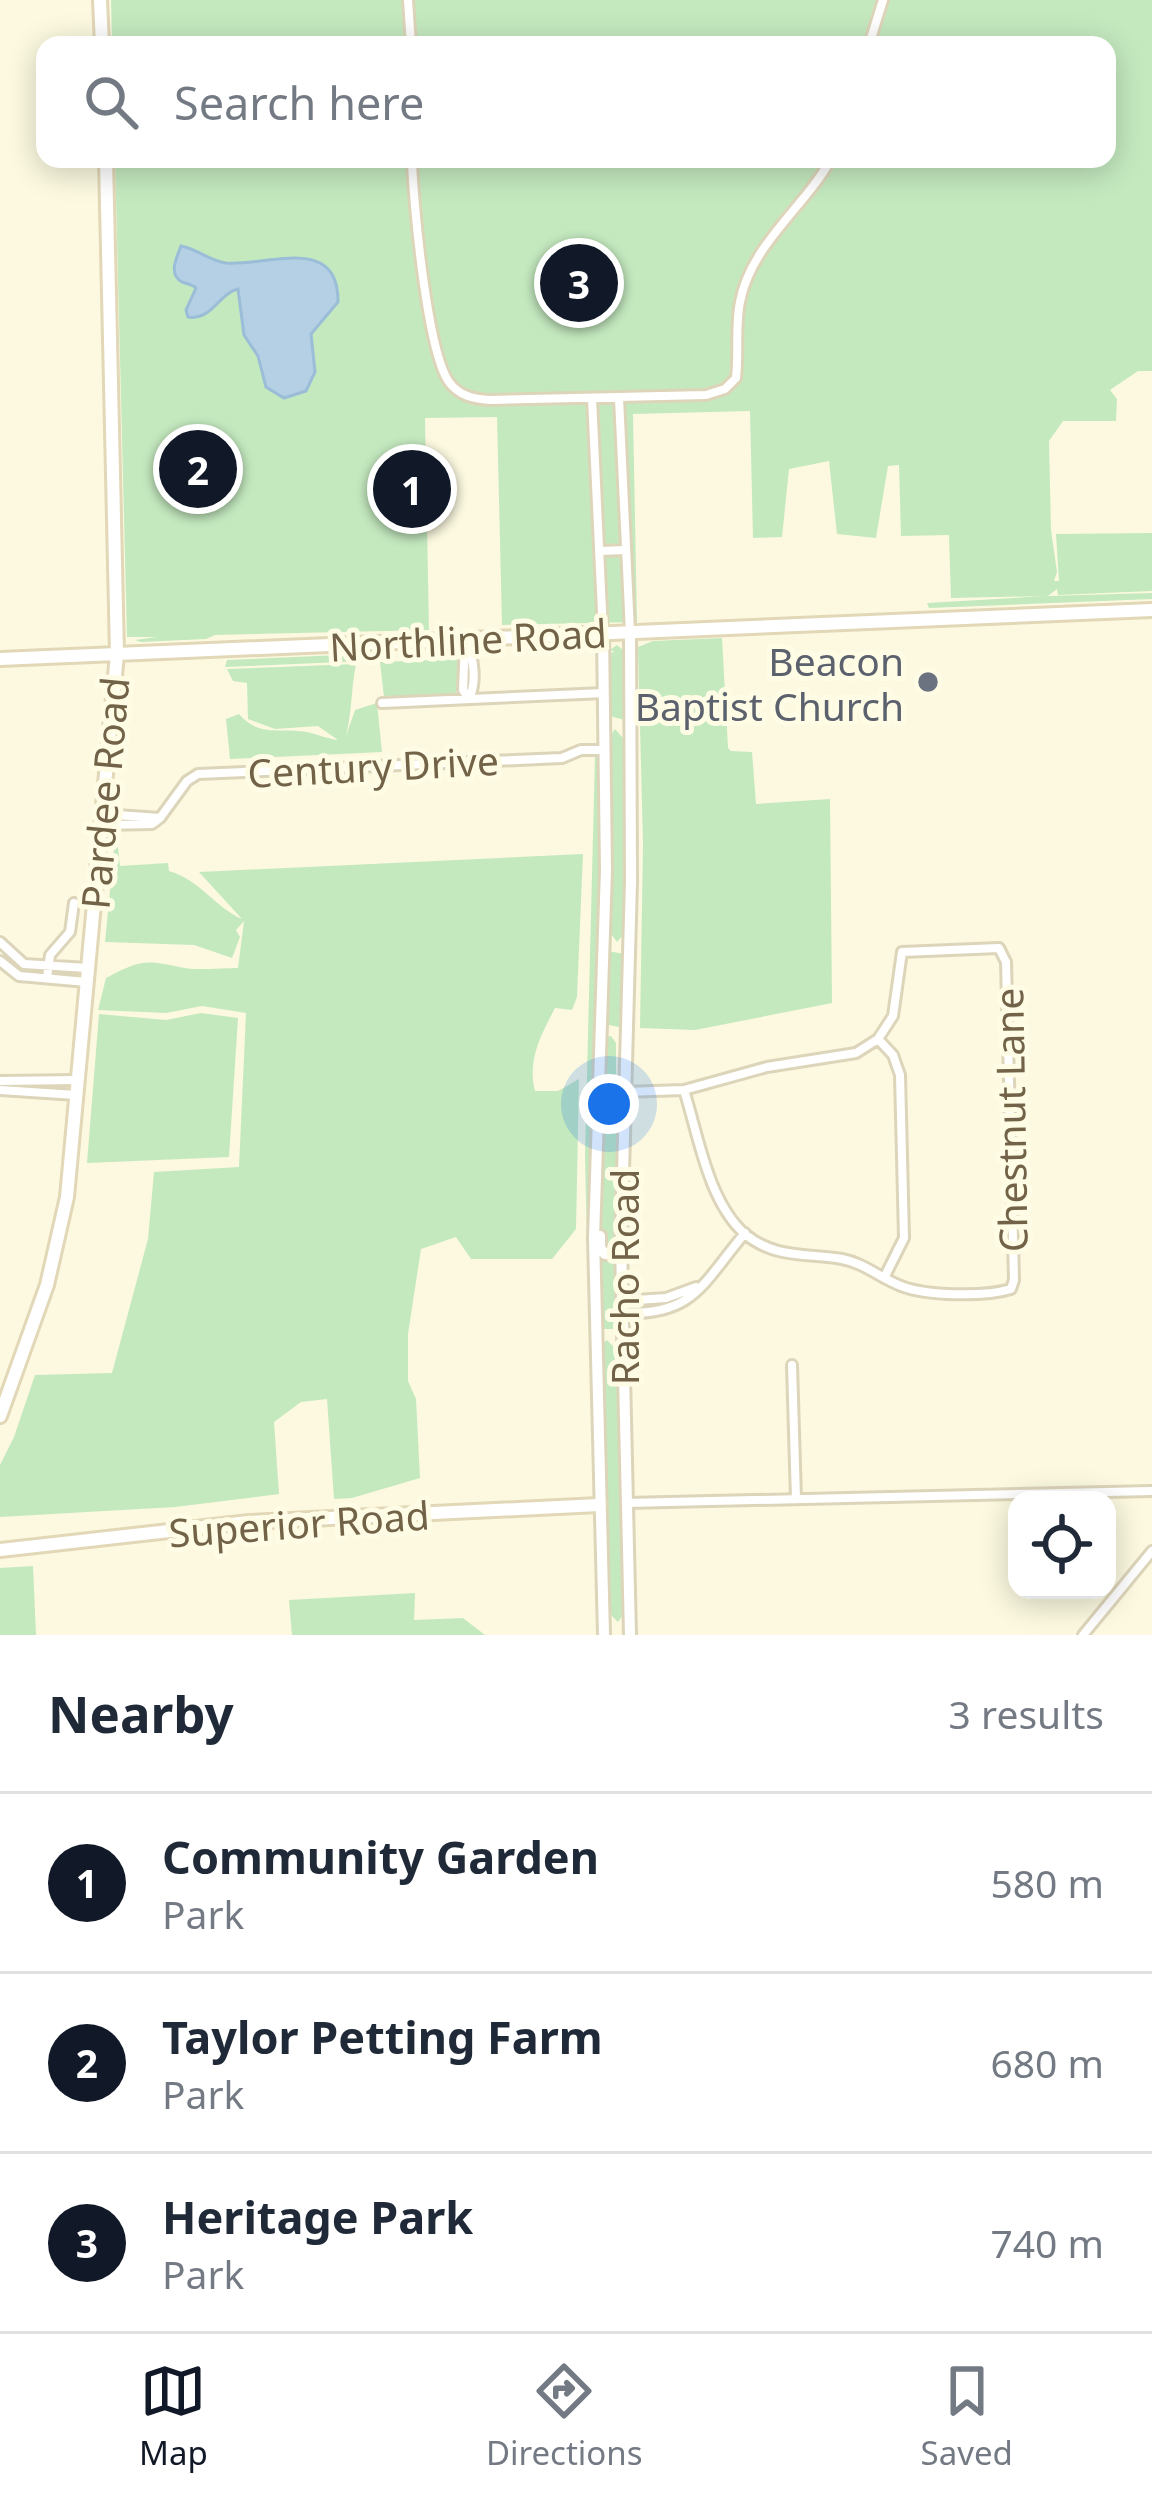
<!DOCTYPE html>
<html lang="en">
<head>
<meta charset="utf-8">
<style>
	body { margin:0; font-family:"Noto Sans",sans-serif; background:#f2f2f3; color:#1f2937 }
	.controls { position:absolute; right:36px; bottom:36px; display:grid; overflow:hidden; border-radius:24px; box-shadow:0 6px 30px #0003 }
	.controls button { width:108px; height:108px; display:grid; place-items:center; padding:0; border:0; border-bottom:3px solid #e0e1e3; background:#fff; color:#1f2937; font:60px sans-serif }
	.you { position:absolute; left:609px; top:1104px; width:42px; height:42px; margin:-30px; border:9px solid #fff; border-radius:50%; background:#1a73e8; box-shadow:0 0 0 18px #1a73e833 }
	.badge { display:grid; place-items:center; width:78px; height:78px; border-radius:50%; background:#111827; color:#fff; font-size:39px; font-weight:700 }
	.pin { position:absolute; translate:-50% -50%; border:6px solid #fff; box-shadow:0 3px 12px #0006 }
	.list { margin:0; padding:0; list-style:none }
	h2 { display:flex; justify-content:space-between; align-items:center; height:156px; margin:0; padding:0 48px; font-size:51px }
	h2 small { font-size:39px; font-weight:400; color:#747a83 }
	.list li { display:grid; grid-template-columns:78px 1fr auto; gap:36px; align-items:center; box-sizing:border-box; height:180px; padding:0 48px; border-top:3px solid #e0e1e3 }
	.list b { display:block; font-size:45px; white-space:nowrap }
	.list p { margin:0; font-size:39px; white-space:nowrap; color:#747a83 }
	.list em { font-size:39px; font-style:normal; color:#747a83 }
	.icon { flex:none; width:66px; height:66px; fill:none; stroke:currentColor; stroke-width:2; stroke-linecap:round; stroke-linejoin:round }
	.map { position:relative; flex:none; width:1152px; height:1635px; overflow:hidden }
	.search { position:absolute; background:#fff; box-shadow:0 6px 30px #0003; left:36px; right:36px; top:36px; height:132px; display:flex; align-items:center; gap:30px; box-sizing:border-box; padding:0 42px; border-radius:24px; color:#747a83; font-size:45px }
	.sheet { height:696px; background:#fff }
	nav { display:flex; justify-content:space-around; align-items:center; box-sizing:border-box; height:168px; border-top:3px solid #e0e1e3; background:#fff; font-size:33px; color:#747a83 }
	nav a { display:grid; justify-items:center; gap:6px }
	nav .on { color:#111827 }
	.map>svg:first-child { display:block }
	.green { fill:#c4e9bf }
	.water { fill:#b5d0e5; stroke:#9bbdd7; stroke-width:3 }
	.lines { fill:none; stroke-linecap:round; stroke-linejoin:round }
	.minor-casing { stroke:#ddd5ba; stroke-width:14 }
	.tertiary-casing { stroke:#ddd5ba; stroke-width:16 }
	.secondary-casing { stroke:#e2d7b7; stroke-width:18 }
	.minor { stroke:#fff; stroke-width:8 }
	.tertiary { stroke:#fff; stroke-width:10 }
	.secondary { stroke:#fff; stroke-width:12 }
	.worship-dot { fill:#6b7280; stroke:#fffce6; stroke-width:4.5 }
	.labels { text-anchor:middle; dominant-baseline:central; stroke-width:10; stroke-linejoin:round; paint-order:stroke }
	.street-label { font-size:39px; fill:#726348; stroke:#fffce6 }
	.worship-label { font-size:39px; fill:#5b616d; stroke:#fffce6; text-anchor:end }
</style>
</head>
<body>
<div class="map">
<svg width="1152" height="1635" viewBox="0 0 1152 1635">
	<rect width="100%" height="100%" fill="#fcf9e0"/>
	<!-- green -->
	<path class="green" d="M 111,0 L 1152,0 L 1152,371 L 1138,371 L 1110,390 L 1117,399 L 1116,421 L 1063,421 L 1049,441 L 1051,530 L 1057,572 L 1054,581 L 1059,581 L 1056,534 L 1152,533 L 1152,591 L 1058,595 L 1057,589 L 1048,596 L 1152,593 L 1152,599 L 929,608 L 927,603 L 1047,596 L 951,598 L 949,535 L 901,536 L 899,465 L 888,466 L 876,538 L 837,534 L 829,461 L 789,469 L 782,537 L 753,538 L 750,411 L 633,414 L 637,622 L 502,625 L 497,417 L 425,418 L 429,630 L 215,635 L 206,639 L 141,642 L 135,640 L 157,637 L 127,637 L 115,159 L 1107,159 L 1107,45 L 112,45 Z
		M 722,638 L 728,748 L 731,751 L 752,752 L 756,804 L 830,799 L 832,1003 L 695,1030 L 640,1028 L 643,844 L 638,647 L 653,641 Z
		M 617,645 L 625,652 L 625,720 L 609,716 L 609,653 L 615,652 L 610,650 Z
		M 363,654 L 366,661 L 225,667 L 227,660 Z
		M 458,659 L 456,694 L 384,697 L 380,662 Z
		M 356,664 C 351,689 352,712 346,736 L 355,710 L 377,703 L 382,752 L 230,759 L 226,719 L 239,714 C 260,738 279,727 307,732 C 317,734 328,739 338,740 L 318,726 L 275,729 L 248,719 L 247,683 L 233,681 L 227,669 Z
		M 615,729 L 623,738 L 628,811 L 625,933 L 617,942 L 611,934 L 609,739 Z
		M 595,755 L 601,762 L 601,818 L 590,1146 L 589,1337 L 585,1155 Z
		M 116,829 L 120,866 L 168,863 L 169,871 C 202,881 213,906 242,919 L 199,872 L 583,854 L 577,997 L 572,1010 L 555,1008 C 541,1035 527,1060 535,1091 L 558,1091 L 579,1079 L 576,1229 L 552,1259 L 471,1259 L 456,1237 L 421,1249 L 408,1334 L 408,1381 L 416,1399 L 420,1478 L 352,1498 L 334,1499 L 327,1399 L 301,1402 L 274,1422 L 279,1494 L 175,1507 L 0,1517 L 0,1465 L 14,1437 L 35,1375 L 112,1373 L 148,1239 L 154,1172 L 239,1167 L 246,1013 L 202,1006 L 166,1013 L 98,1010 L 106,978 C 138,961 145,959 179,967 C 196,971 220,968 238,968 L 244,921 L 236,930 L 240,937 L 232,958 L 194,945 L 105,942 Z
		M 608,951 L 624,954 L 619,1027 L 604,1024 Z
		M 201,1013 L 238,1018 L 229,1157 L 87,1163 L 99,1014 L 166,1020 Z
		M 611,1036 L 616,1043 L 616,1238 L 609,1248 L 602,1241 L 599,1167 L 605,1037 Z
		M 599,1257 L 616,1261 L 615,1329 L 600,1329 Z
		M 607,1340 L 614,1347 L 620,1422 L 625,1612 L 618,1622 L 611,1615 L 605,1537 L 601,1344 Z
		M 33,1566 L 36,1635 L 0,1635 L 0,1568 Z
		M 415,1593 L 414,1620 L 463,1618 L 485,1635 L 292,1635 L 289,1600 Z"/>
	<!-- water -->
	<path class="water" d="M 181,246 C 197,249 210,261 226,263 C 265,267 339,233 338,302 L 311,334 L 315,372 L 306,391 L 284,398 L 266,387 L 258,356 L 244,335 L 238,289 C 219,293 212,321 188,317 L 186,310 L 196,288 C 192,284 187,284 182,282 C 167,274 178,255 181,246 Z"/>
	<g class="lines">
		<!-- minor casing -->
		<g class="minor-casing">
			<path id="minor" d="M 408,0 L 411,45
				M 869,45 L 883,0
				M 412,159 C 413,201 427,351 449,382 C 459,396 474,399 490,400 L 706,395 L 725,389 L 736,378 C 739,353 735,326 740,302 C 751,244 805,207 831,159
				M 592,398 L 603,633
				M 619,398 L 630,632
				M 600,551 L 626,550
				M 465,641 L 463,690 L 469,699
				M 466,641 C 474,658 477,682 469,699
				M 382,703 L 604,693
				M 102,814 L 160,818 L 152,824 L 102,825
				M 160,818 L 187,781 L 198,774 L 562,758 L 581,750 L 604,750
				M 0,942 L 24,964 L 87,968
				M 0,961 L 19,976 L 87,982
				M 47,978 L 50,955 L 70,932 L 74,903
				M 878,1039 L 893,1055 L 900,1075 L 904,1238 L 884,1278
				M 0,1081 L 77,1080
				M 0,1090 L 76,1095
				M 624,1092 L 684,1090 L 767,1067 L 856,1053 L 878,1039 L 893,1016 L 902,952 L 999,948 L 1006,962 L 1014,1280 L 1011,1289 C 985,1297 926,1296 901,1286 C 880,1278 864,1263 842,1259 C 807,1253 775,1259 745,1234 C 708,1202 698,1134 684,1090
				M 622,1301 L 666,1298 L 696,1287
				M 622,1313 C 694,1316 702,1284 745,1233
				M 792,1365 L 796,1499
				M 626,1503 L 1152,1491
				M 1083,1635 L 1152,1551"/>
		</g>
		<!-- tertiary casing -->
		<g class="tertiary-casing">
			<path id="tertiary" d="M 603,633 L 606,870 L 594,1238 L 604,1635
				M 600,1236 L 600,1248 L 605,1254 L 612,1254 L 621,1245
				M 630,1635 L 621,1245 L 631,881 L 630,632"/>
		</g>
		<!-- secondary casing -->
		<g class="secondary-casing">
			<path id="secondary" d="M 100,0 L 102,45
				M 0,659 L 1152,610
				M 0,1416 L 47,1285 L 67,1197 L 117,654 L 106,159
				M 0,1550 L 249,1522 L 599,1505"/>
		</g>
		<!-- minor -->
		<use href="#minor" class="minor"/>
		<!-- tertiary -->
		<use href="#tertiary" class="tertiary"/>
		<!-- secondary -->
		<use href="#secondary" class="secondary"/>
	</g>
	<!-- markers -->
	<circle class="worship-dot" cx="928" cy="682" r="12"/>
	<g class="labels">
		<!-- street labels -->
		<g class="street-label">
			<text transform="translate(468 639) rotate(-3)">Northline Road</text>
			<text transform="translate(373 766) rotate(-3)">Century Drive</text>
			<text transform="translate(104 793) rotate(-85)">Pardee Road</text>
			<text transform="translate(1010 1120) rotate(-91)">Chestnut Lane</text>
			<text transform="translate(623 1277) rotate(-90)">Racho Road</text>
			<text transform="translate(299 1523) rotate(-4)">Superior Road</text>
		</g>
		<!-- worship labels -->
		<g class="worship-label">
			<text x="904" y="660">Beacon<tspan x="904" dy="45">Baptist Church</tspan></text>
		</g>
	</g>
</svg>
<div class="controls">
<button><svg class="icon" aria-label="locate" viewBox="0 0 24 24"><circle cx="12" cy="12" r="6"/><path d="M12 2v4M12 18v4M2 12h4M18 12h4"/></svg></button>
</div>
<div class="you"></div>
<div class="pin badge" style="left:412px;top:489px">1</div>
<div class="pin badge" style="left:198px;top:469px">2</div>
<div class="pin badge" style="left:579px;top:283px">3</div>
<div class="search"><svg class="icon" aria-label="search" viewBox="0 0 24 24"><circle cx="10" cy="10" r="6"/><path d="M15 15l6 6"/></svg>Search here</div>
</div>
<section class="sheet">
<h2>Nearby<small>3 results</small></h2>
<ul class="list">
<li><span class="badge">1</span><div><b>Community Garden</b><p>Park</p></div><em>580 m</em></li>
<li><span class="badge">2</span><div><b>Taylor Petting Farm</b><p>Park</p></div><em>680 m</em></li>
<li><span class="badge">3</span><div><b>Heritage Park</b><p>Park</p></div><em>740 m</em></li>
</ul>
</section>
<nav>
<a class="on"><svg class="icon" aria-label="map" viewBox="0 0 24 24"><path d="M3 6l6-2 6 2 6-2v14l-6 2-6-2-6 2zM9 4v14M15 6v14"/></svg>Map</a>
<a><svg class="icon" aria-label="directions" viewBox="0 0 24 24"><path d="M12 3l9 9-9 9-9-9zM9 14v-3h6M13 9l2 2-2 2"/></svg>Directions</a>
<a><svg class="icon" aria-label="saved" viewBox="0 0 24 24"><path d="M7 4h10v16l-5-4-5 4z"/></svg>Saved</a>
</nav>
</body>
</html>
